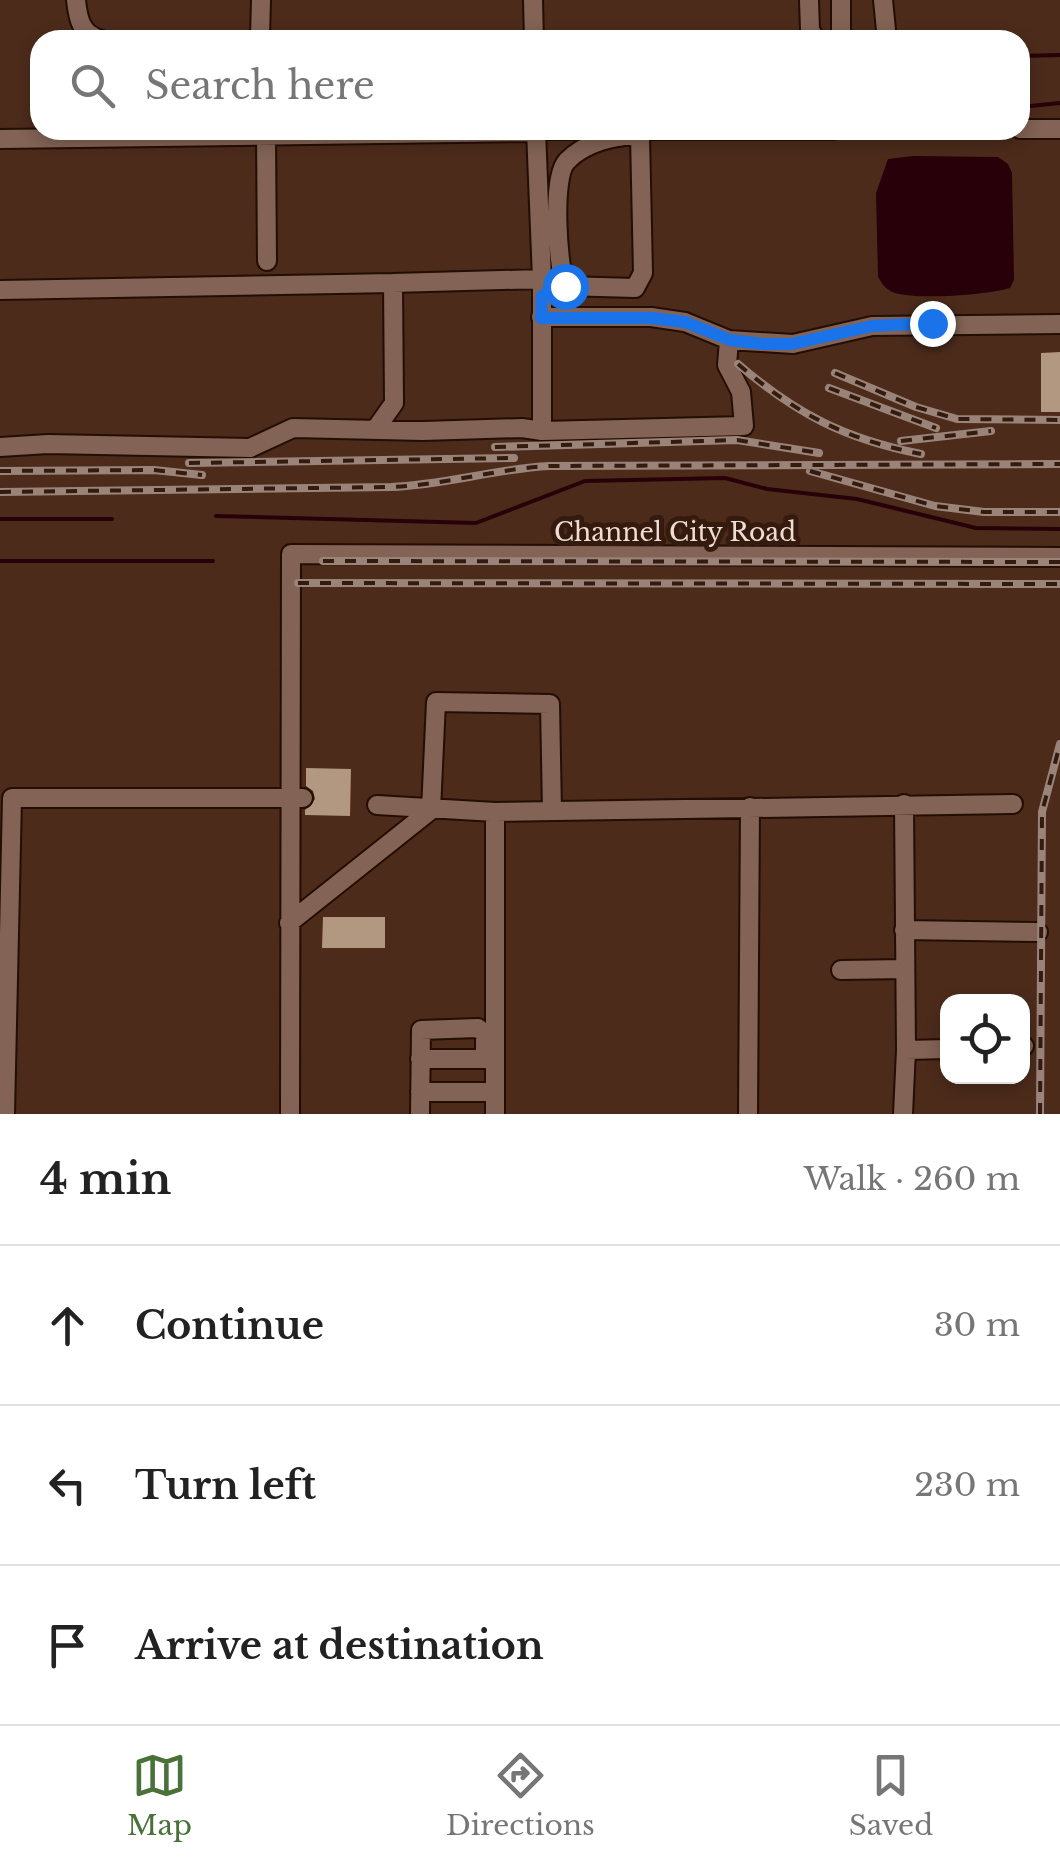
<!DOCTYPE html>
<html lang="en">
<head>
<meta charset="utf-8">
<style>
	body { margin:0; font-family:"Libre Baskerville",serif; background:#f2f2f2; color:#222 }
	.controls { position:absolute; right:30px; bottom:30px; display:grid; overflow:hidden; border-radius:20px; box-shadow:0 5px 15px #0003 }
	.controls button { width:90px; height:90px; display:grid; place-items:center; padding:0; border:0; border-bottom:2px solid #e0e0e0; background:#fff; color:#222; font:50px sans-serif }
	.stop { position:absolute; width:30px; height:30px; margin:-22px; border:8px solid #1a73e8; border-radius:50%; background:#fff }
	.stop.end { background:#1a73e8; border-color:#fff; box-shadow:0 2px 10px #0008 }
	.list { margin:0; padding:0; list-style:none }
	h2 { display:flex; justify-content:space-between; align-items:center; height:130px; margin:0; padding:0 40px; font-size:42px }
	h2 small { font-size:32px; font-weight:400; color:#767676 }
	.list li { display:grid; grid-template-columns:65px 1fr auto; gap:30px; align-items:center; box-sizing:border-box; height:160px; padding:0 40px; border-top:2px solid #e0e0e0 }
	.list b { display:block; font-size:38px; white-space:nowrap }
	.list em { font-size:32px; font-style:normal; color:#767676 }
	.icon { flex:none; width:55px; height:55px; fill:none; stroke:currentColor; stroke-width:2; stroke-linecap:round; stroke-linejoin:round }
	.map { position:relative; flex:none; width:1060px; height:1114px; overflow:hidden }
	.search { position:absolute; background:#fff; box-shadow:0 5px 15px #0003; left:30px; right:30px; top:30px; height:110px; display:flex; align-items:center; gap:25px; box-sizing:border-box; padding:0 35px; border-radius:30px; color:#767676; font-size:38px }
	.sheet { height:610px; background:#fff }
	nav { display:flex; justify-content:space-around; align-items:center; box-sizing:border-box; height:140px; border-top:2px solid #e0e0e0; background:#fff; font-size:28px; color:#767676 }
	nav a { display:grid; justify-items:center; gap:5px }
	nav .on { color:#4a7139 }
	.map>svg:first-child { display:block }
	.built { fill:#4c2b1b; fill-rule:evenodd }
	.water { fill:#280009 }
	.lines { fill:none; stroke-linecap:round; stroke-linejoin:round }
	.stream { stroke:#280009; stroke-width:4 }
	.building { fill:#b29880 }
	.minor-casing { stroke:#240d03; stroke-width:22 }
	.minor { stroke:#826355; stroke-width:18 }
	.rail-casing { stroke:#9a847a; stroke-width:8 }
	.rail { stroke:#341b0e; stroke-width:4; stroke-dasharray:11; stroke-linecap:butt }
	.route { stroke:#1a73e8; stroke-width:12 }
	.labels { text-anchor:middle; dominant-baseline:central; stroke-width:10; stroke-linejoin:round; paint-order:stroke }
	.street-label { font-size:25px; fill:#efddd5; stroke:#341b0e }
</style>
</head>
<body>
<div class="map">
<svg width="1060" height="1114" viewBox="0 0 1060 1114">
	<rect width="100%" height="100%" fill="#3f2418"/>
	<!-- built -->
	<path class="built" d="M 0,0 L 1060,0 L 1060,1114 L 0,1114 ZM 40,40 L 1020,40 L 1020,130 L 40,130 ZM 948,1002 L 1022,1002 L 1022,1076 L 948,1076 Z"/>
	<!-- water -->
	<path class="water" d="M 913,156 L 998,157 L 1008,164 L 1012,173 L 1014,280 L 1010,288 C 986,295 919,300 895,293 C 886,290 883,285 878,277 L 876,193 L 888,159 Z"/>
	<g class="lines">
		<!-- stream -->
		<path class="stream" d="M 1020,56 L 1060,55
			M 1020,107 L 1060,103
			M 216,516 L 476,523 L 585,481 L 725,478 L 767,489 L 857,499 L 976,528 L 1060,529
			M 0,519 L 112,519
			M 0,561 L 213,561"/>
	</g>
	<!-- building -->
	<path class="building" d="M 1060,352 L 1060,412 L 1041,412 L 1041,353 Z
		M 306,768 L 351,769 L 350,816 L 305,815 L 305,810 L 315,799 L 313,791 L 306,786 Z
		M 323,917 L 385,917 L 385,948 L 322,948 Z"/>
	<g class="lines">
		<!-- minor casing -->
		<g class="minor-casing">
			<path id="minor" d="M 76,0 C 78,19 81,35 102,40
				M 533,0 L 534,40
				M 809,0 L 810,30 L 816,40
				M 841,0 L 841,40
				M 883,0 L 887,40
				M 254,40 L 260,36 L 261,0
				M 1020,129 L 1060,129
				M 532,130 L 833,130
				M 536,130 L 542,279 L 542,431
				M 640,131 L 640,136 L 643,273 L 635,288 L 565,286 C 558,265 551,177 567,161 C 584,143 616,134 640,136
				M 266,136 L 267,261
				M 0,139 L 536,132
				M 0,290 L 393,283
				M 541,317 L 651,317 L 685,322 L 729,340
				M 375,430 L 394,403 L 393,283 L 542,279
				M 0,447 L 48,444 L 250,448 L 293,428 L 423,431 L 522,428 L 542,431 L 744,426 L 741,392 L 727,365 L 729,340 L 793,344 L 872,326 L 1060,324
				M 377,805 L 495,812 L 1013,804
				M 495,812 L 495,1114
				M 289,923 L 431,810 L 436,702 L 550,704 L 552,811
				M 904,930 L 1038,932
				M 841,970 L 905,969
				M 1022,1046 L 1024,1046
				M 906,1050 L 948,1049
				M 420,1059 L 485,1059
				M 420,1092 L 485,1092
				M 5,1114 L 12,798 L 303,798
				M 290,1114 L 291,554 L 1060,557
				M 420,1114 L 421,1030 L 478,1028 L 485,1034 L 485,1052
				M 748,1114 L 750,807
				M 903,1114 L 906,1050 L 904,804"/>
		</g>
		<!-- minor -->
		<use href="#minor" class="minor"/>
		<!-- rail casing -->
		<g class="rail-casing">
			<path id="rail" d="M 738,364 C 796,414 845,439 921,454
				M 835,373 L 916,407 L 957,419 L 1060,420
				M 829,388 L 936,428
				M 901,441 L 991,431
				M 495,447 L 737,440 L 819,453
				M 189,463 L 514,458
				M 0,471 L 154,470 L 202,475
				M 810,471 L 935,506 L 984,512 L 1060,512
				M 0,492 L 391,487 C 444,485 495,469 549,466 L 1060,464
				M 323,561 L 1060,562
				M 298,583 L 1060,584
				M 1040,1114 L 1042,812 L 1060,744"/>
		</g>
		<!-- rail -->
		<use href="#rail" class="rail"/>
	</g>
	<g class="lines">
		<!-- route -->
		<path class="route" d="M 565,286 L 564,282 L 542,296 L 541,318 L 651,318 L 685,322 L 730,340 L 763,344 L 792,344 L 872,326 L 932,323"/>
	</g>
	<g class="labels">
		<!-- street labels -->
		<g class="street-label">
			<text x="675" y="532">Channel City Road</text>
		</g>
	</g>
</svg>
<div class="controls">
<button><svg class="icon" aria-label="locate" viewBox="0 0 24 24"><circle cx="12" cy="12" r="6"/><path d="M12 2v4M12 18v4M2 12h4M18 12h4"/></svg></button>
</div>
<div class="stop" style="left:565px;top:286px"></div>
<div class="stop end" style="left:932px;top:323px"></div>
<div class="search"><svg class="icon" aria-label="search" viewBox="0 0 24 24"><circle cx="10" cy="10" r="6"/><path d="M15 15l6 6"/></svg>Search here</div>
</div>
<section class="sheet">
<h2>4 min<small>Walk · 260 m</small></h2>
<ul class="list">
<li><svg class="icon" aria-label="ahead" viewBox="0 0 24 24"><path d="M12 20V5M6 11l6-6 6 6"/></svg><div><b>Continue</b></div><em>30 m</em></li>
<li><svg class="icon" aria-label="left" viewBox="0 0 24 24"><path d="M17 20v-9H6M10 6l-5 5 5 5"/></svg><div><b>Turn left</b></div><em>230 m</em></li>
<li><svg class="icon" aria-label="arrive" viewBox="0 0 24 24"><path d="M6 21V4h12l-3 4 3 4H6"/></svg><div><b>Arrive at destination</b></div></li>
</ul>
</section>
<nav>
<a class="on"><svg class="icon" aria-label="map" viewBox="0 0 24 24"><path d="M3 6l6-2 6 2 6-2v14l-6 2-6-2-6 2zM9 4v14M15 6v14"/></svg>Map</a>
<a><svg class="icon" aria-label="directions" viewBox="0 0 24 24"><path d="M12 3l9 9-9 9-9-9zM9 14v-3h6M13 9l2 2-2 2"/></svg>Directions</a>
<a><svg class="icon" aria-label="saved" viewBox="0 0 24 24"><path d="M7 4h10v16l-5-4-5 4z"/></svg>Saved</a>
</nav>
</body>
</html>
